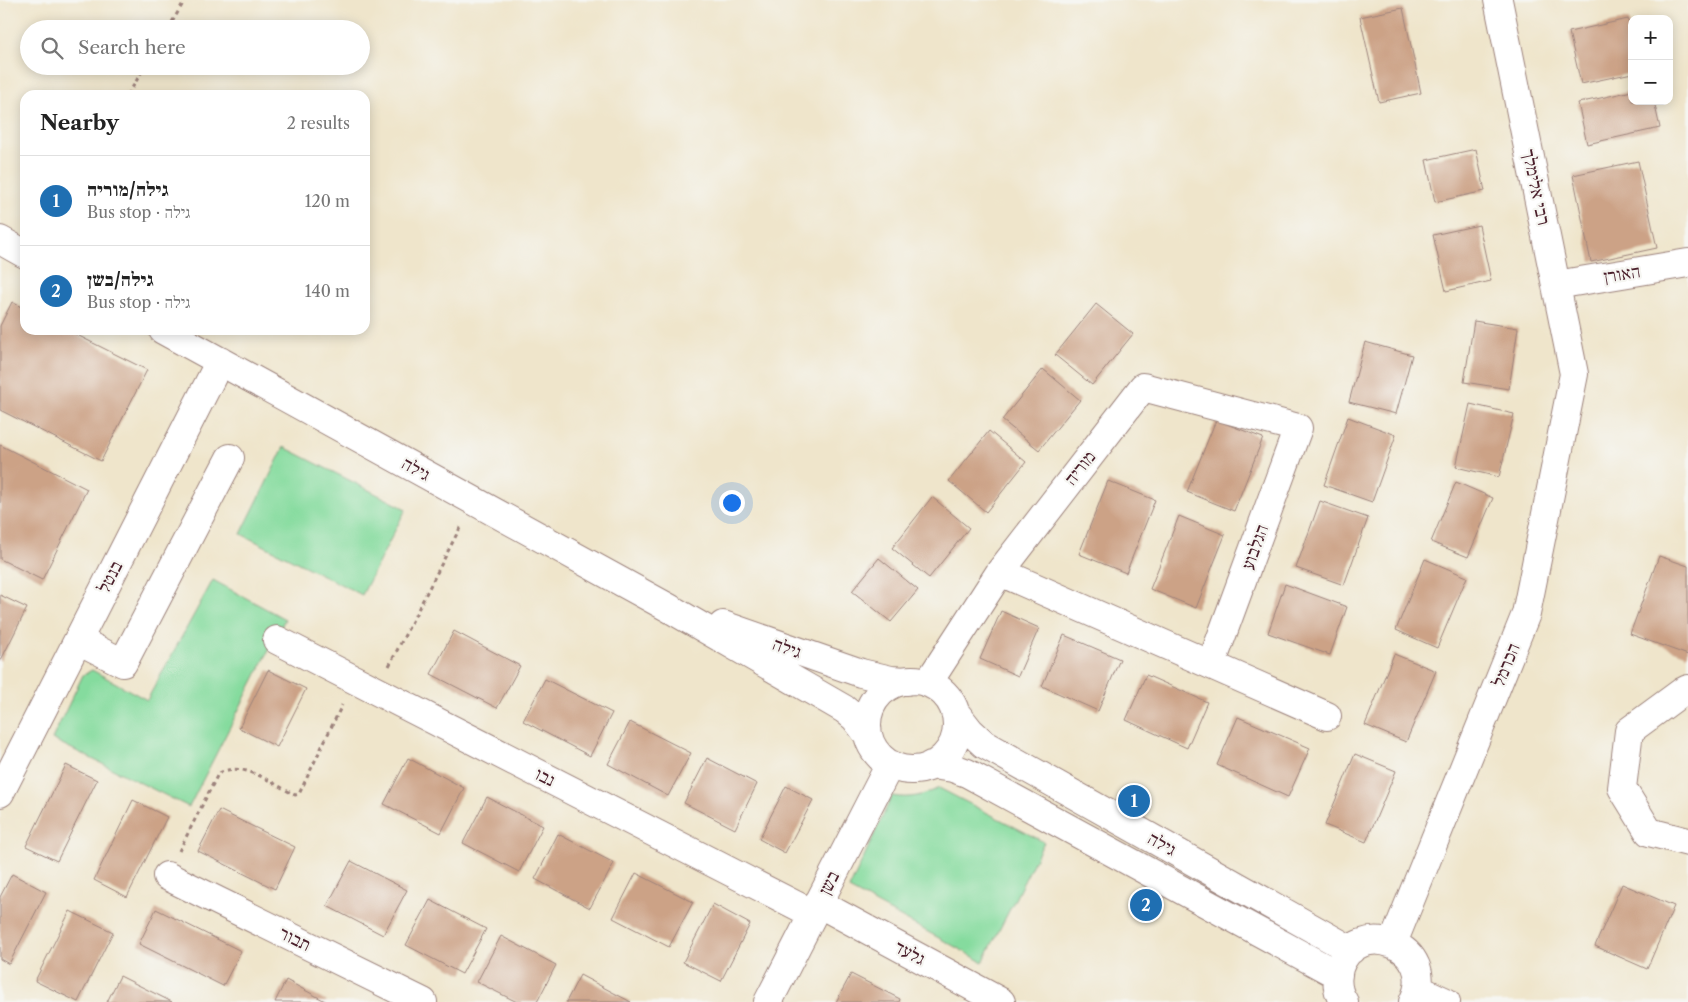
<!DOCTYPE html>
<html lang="en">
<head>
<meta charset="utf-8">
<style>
	body { margin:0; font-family:"Libre Caslon Text","Frank Ruhl Libre",serif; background:#f6f6f6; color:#222 }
	.controls { position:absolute; right:15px; top:15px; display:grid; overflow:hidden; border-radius:10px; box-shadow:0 2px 12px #0003 }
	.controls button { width:45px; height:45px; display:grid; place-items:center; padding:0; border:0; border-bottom:1px solid #e0e0e0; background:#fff; color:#222; font:25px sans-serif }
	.you { position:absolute; left:731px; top:502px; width:18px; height:18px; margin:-12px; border:4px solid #fff; border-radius:50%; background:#1a73e8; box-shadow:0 0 0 8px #1a73e833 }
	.badge { display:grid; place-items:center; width:32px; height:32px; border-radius:50%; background:#1f6fb2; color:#fff; font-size:16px; font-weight:700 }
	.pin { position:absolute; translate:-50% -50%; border:2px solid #fff; box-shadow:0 1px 5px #0006 }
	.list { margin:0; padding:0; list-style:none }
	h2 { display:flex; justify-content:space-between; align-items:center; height:65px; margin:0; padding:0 20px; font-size:21px }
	h2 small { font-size:16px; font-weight:400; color:#767676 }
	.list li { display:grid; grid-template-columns:32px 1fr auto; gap:15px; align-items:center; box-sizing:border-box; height:90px; padding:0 20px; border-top:1px solid #e0e0e0 }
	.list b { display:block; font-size:19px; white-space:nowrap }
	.list p { margin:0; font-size:16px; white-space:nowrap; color:#767676 }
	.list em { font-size:16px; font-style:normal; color:#767676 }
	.icon { flex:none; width:28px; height:28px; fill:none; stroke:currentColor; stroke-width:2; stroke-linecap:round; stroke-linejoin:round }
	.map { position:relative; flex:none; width:1688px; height:1002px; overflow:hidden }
	.search { position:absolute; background:#fff; box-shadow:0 2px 12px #0003; left:20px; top:20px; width:350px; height:55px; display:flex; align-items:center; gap:12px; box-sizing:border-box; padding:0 18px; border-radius:28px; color:#767676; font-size:19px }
	.panel { position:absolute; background:#fff; box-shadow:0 2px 12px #0003; left:20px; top:90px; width:350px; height:245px; border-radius:15px }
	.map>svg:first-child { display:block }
	.green { fill:#85db9e; stroke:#687d64 }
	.building { fill:#cca286 }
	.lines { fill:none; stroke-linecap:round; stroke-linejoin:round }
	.minor-casing { stroke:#9c827b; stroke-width:30 }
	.path { stroke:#9c827b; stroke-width:3; stroke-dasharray:4 4; stroke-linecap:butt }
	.minor { stroke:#fff; stroke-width:28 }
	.labels { text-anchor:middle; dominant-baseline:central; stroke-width:4.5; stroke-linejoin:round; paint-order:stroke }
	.street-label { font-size:18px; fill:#4a1f2b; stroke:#f6f6f2 }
</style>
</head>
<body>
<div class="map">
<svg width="1688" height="1002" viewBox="0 0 1688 1002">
	<rect width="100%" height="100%" fill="#f6f6f2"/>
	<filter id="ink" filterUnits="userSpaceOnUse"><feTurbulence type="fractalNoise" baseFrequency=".02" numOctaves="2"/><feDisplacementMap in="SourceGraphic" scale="10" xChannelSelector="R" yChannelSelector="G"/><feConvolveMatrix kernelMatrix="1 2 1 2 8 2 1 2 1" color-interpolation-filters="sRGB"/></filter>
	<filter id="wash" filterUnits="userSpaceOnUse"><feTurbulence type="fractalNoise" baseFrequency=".0096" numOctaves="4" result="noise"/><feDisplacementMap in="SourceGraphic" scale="20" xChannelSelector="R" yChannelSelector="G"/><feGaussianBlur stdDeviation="1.12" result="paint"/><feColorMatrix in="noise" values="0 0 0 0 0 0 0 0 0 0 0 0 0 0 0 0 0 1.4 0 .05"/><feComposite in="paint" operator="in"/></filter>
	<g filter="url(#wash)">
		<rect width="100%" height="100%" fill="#efe5cb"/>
		<!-- green -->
		<path class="green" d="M 284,447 L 406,509 L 362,595 L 241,534 Z
			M 213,580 L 285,619 L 189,807 L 52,739 L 83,675 L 92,670 L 147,700 Z
			M 939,788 L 1044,842 L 983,962 L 849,889 L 892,796 C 910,799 923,796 939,788 Z"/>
		<g id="blocks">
			<!-- building -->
			<path class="building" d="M 1403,8 L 1421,93 L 1379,102 L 1360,17 Z
				M 1628,19 L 1632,34 L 1632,73 L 1581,84 L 1569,32 Z
				M 1632,91 L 1632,101 L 1654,101 L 1660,128 L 1587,144 L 1578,103 Z
				M 1476,149 L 1485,191 L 1435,202 L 1426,160 Z
				M 1638,161 L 1657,248 L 1591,262 L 1573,175 Z
				M 1479,225 L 1491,281 L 1446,291 L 1433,235 Z
				M 12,302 L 25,309 L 25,330 L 67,330 L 147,370 L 101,461 L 0,410 L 0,326 Z
				M 1096,304 L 1133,334 L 1092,385 L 1055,355 Z
				M 1474,321 L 1518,328 L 1509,389 L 1464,382 Z
				M 1365,342 L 1412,355 L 1396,414 L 1349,402 Z
				M 1043,369 L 1080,400 L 1039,450 L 1002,420 Z
				M 1470,404 L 1514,414 L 1499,477 L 1456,467 Z
				M 1348,417 L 1396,435 L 1372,502 L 1324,485 Z
				M 1216,420 L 1263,438 L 1234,511 L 1187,492 Z
				M 989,431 L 1026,462 L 986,512 L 949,481 Z
				M 0,445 L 87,489 L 42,580 L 0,559 Z
				M 1108,481 L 1155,500 L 1126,573 L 1079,554 Z
				M 1456,482 L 1493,498 L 1468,557 L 1431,542 Z
				M 932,497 L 969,528 L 929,578 L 892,548 Z
				M 1320,501 L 1368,518 L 1344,585 L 1296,568 Z
				M 1179,516 L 1225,535 L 1196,608 L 1150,589 Z
				M 1659,556 L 1688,566 L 1688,655 L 1630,634 Z
				M 879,558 L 918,590 L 891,622 L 852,591 Z
				M 1425,559 L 1467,577 L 1437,648 L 1396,630 Z
				M 1285,584 L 1347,607 L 1330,655 L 1268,633 Z
				M 0,595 L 27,608 L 0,662 Z
				M 1001,611 L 1039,628 L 1018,676 L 980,659 Z
				M 454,631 L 520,666 L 497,708 L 431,674 Z
				M 1064,635 L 1120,659 L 1098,711 L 1042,686 Z
				M 1394,654 L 1436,671 L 1406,742 L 1365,725 Z
				M 268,670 L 306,689 L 277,747 L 239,728 Z
				M 1146,675 L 1207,702 L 1187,748 L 1126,720 Z
				M 545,679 L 612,713 L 590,756 L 523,721 Z
				M 1238,717 L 1310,748 L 1288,797 L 1217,765 Z
				M 630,722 L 691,753 L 668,796 L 608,764 Z
				M 1355,754 L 1396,771 L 1366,842 L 1325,825 Z
				M 408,758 L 464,788 L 441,833 L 384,804 Z
				M 707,758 L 757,784 L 735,829 L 684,803 Z
				M 66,765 L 97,780 L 57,861 L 26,846 Z
				M 786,786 L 813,800 L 785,853 L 759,839 Z
				M 487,797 L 543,826 L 519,872 L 463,843 Z
				M 133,800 L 167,817 L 127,897 L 94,880 Z
				M 219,810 L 295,847 L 275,889 L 198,851 Z
				M 558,834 L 614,863 L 590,908 L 535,879 Z
				M 351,861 L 407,890 L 383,935 L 327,906 Z
				M 636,873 L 693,902 L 669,947 L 613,918 Z
				M 12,874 L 46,892 L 9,964 L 0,959 L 0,897 Z
				M 1622,884 L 1674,906 L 1647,969 L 1595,946 Z
				M 430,900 L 486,929 L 462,974 L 406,945 Z
				M 713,904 L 750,924 L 721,981 L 683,962 Z
				M 156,909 L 241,951 L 223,986 L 139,944 Z
				M 70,911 L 113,932 L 78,1002 L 35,981 Z
				M 501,936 L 556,965 L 537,1002 L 517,1002 L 477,982 Z
				M 851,974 L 900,999 L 899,1002 L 836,1002 Z
				M 580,975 L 631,1002 L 566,1002 Z
				M 120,976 L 172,1002 L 107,1002 Z
				M 286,980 L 327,1002 L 275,1002 Z"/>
		</g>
	</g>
	<g filter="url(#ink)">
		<use href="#blocks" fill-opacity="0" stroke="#9c827b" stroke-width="1"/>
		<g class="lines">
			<!-- minor casing -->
			<g class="minor-casing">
				<path id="minor" d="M 0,240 L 25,254
					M 1556,285 L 1688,263
					M 163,330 L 669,608 L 844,709 L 855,718 L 868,735
					M 1000,572 L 1327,716
					M 723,625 L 861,673 L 891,680 L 907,681
					M 78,640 L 123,663 L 230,458
					M 277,640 L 813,914
					M867 725a45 45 0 1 1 90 0a45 45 0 1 1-90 0Z
					M 928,683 L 1000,572 L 1143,387 L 1298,428 L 1211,665
					M 1688,689 L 1682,692 L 1629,731 L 1622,788 L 1649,832 L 1688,842
					M 955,712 L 970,731 L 984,744 L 1351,950
					M 931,765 L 953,768 L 967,773 L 1338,975
					M 0,793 L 220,361
					M 167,876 L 423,1002
					M 818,903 L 1001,1002
					M 1393,943 L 1526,614 L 1574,374 L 1498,0
					M 1418,989 L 1446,1002
					M 768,1002 L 890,764
					M 1344,1002 C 1337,992 1336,980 1339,968 C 1356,915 1441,946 1413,1002"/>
			</g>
			<!-- path -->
			<path class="path" d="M 168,29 L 185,0
				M 128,95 L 145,66
				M 389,666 L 462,524
				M 179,851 L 218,774 C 242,759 273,784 295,795 L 299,794 L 342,705"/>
			<!-- minor -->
			<use href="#minor" class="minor"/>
		</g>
	</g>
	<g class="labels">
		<!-- street labels -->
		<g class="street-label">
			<text transform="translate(1536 187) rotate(78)">רבי אלימלך</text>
			<text transform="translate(1622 274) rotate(-9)">האורן</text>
			<text transform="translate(1080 468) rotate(-52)">מוריה</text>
			<text transform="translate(416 469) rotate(29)">גילה</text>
			<text transform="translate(1255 547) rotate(-70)">הגלבוע</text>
			<text transform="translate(110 577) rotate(-63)">בנטל</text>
			<text transform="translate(787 648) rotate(20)">גילה</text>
			<text transform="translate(1506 665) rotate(-68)">הכרמל</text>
			<text transform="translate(545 777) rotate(27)">נבו</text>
			<text transform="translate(1162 844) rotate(29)">גילה</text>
			<text transform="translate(829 883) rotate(-63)">בשן</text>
			<text transform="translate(295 939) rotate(26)">תבור</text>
			<text transform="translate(910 953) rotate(28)">גלעד</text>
		</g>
	</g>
</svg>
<div class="controls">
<button>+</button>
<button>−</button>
</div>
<div class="you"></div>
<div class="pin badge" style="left:1134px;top:801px">1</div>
<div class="pin badge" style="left:1146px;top:905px">2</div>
<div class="search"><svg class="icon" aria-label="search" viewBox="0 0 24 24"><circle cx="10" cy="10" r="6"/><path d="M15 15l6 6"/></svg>Search here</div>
<section class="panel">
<h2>Nearby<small>2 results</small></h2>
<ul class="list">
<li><span class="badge">1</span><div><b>גילה/מוריה</b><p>Bus stop · גילה</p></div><em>120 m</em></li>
<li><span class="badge">2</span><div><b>גילה/בשן</b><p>Bus stop · גילה</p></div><em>140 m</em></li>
</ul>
</section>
</div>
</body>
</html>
